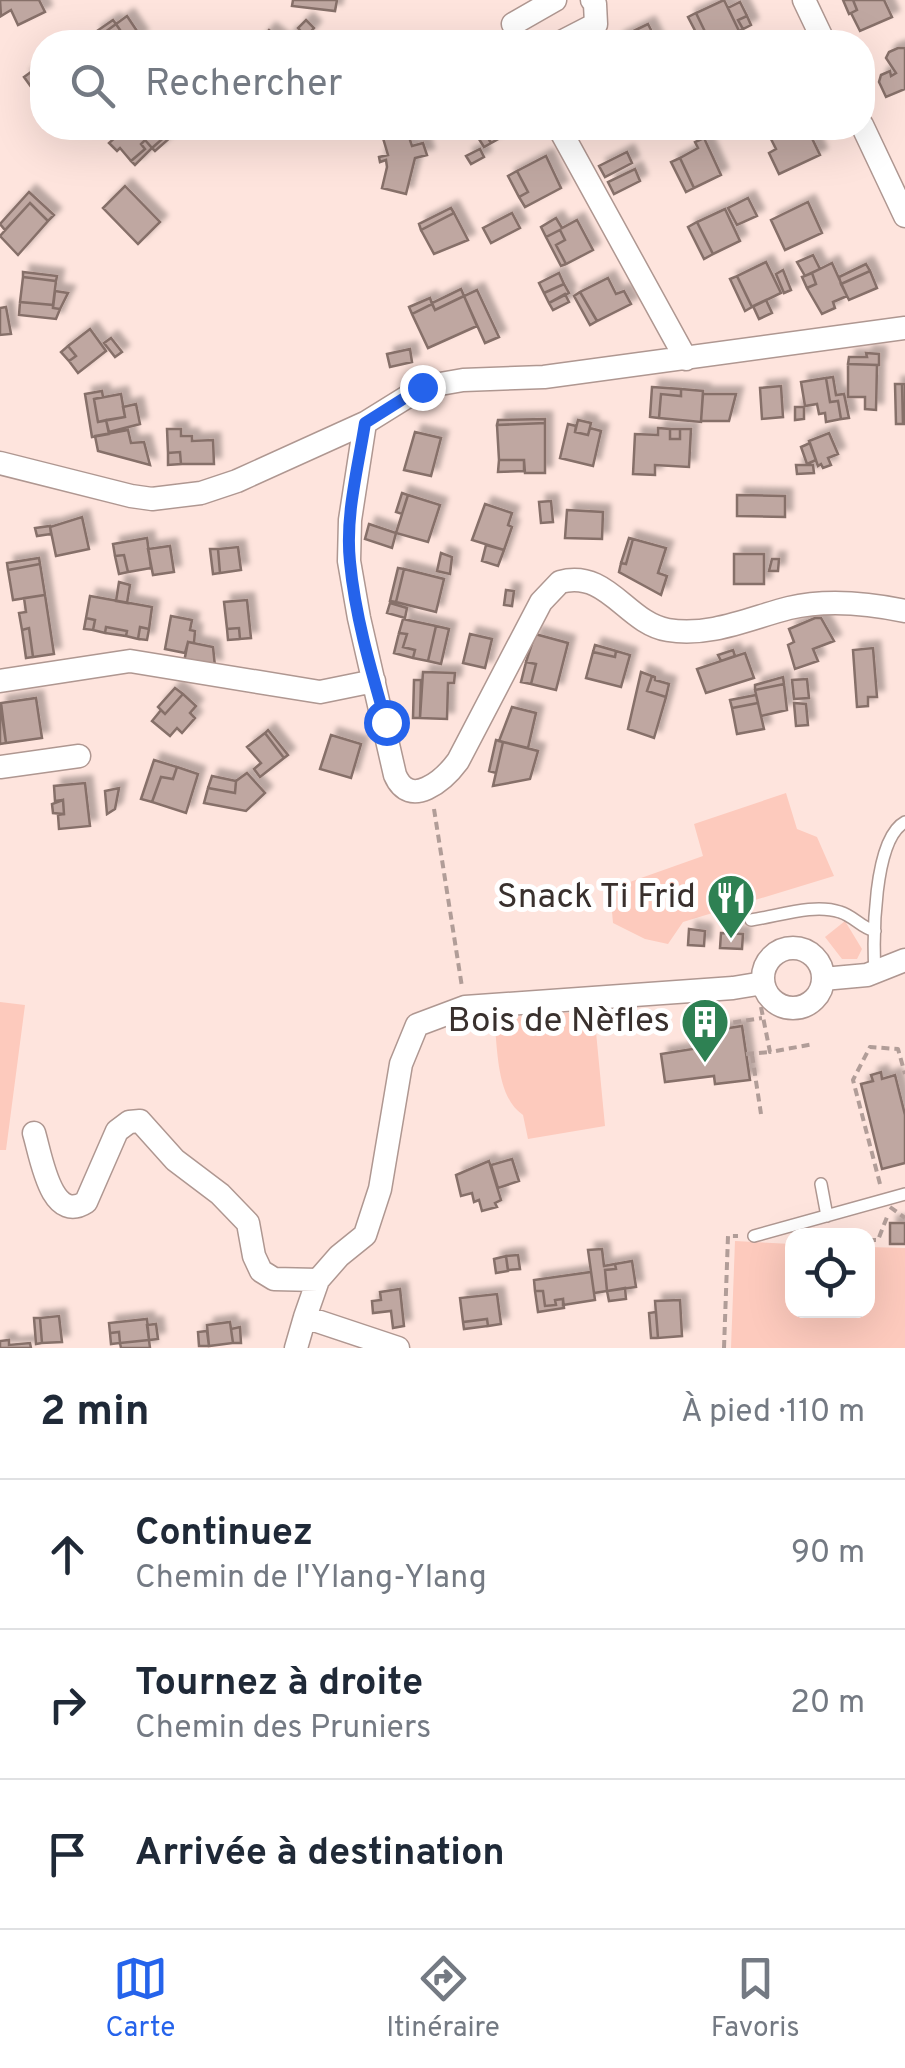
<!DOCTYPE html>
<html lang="fr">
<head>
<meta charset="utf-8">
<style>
	body { margin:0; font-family:Overpass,sans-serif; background:#f6f6f7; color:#1f2937 }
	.controls { position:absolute; right:30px; bottom:30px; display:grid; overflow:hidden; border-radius:20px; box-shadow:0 10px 40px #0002 }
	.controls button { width:90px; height:90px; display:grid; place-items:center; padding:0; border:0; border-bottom:2px solid #e0e1e3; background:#fff; color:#1f2937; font:50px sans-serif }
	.stop { position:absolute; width:30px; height:30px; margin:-22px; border:8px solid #2563eb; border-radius:50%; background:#fff }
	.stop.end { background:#2563eb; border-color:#fff; box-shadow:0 2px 10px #0008 }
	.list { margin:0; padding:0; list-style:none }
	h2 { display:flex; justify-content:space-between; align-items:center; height:130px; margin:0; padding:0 40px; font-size:42px }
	h2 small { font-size:32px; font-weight:400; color:#747a83 }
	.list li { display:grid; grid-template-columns:65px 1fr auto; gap:30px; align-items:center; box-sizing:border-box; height:150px; padding:0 40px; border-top:2px solid #e0e1e3 }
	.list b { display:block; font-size:38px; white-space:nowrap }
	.list p { margin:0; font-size:32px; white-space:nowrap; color:#747a83 }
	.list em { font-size:32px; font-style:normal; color:#747a83 }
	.icon { flex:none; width:55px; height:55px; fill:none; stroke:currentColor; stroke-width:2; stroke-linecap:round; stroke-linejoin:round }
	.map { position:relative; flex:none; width:905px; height:1348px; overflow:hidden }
	.search { position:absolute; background:#fff; box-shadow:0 10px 40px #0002; left:30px; right:30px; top:30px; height:110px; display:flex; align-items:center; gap:25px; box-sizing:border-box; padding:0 35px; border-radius:40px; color:#747a83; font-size:38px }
	.sheet { height:580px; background:#fff }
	nav { display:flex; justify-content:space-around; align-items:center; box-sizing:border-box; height:140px; border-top:2px solid #e0e1e3; background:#fff; font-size:28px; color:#747a83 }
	nav a { display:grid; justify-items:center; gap:5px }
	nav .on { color:#2563eb }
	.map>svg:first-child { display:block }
	.green { fill:#fdcabd }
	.building { fill:#bfa7a1; stroke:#866f69; stroke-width:2.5; filter:url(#shadow) }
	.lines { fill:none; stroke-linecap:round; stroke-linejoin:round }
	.lane-casing { stroke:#af9791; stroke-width:14 }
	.street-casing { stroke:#af9791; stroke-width:25 }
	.path { stroke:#b19d98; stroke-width:4; stroke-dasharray:8 5; stroke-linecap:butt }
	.lane { stroke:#fff; stroke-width:11 }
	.street { stroke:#fff; stroke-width:22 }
	.path-bridge { stroke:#b19d98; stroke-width:4; stroke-dasharray:8 5; stroke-linecap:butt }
	.route { stroke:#2563eb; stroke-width:12 }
	.labels { text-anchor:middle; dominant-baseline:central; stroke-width:10; stroke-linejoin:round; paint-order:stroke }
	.poi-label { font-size:35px; fill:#39302d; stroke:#fff; text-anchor:end }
</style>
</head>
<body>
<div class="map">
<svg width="905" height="1348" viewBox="0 0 905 1348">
	<defs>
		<filter id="shadow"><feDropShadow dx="7" dy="-7" stdDeviation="2.5" flood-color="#0004"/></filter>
	</defs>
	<rect width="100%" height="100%" fill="#fee4dd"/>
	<!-- green -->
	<path class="green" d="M 786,793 L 797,829 L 817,837 L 834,876 L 683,922 L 668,944 L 645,939 L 613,923 L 610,889 L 703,856 L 694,824 Z
		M 845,921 L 862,949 L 857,959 L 842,959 L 825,937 Z
		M 0,1002 L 25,1005 L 6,1150 L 0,1150 Z
		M 594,1011 L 605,1126 L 528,1139 L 523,1115 C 496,1097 498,1049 494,1018 Z
		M 735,1241 L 792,1244 L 792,1310 L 868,1310 L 868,1247 L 905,1248 L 905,1348 L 731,1348 Z"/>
	<!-- building -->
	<path class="building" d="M 0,0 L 39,0 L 45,12 L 18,25 L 11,10 L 1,16 Z
		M 293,0 L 337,0 L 335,11 L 292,6 Z
		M 724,0 L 739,31 L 710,42 L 696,13 Z
		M 843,0 L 853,0 L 857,10 L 849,14 Z
		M 853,0 L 884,0 L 892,17 L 860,31 L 851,13 L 857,10 Z
		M 740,2 L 747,16 L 738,20 L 743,29 L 739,31 L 728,8 Z
		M 696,13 L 710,42 L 701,42 L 688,17 Z
		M 127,16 L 141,37 L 134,42 L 128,42 L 116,24 Z
		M 747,16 L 751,25 L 743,29 L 738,20 Z
		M 113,20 L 116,24 L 97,38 L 94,33 Z
		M 306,20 L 314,28 L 306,37 L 298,28 Z
		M 116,24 L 128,42 L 95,42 L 97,38 Z
		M 648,24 L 652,32 L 630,42 L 618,42 L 617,39 Z
		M 269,30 L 284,42 L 263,42 L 260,40 Z
		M 297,32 L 304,39 L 300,42 L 286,42 L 290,34 Z
		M 652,32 L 657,42 L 630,42 Z
		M 898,48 L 905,48 L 905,89 L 886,97 L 879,82 L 881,75 L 890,71 L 891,76 L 896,73 L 886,58 L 889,52 Z
		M 42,64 L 42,73 L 35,78 L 42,89 L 42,102 L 24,77 Z
		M 126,128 L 179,128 L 180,129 L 172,136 L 169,133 L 152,148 L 145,140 L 141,144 L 145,149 L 131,161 L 120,148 L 117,151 L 109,143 Z
		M 380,128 L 406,128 L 412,146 L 423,143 L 427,155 L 415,158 L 406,194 L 382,188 L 387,167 L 386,160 L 380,162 L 379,157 L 388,155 Z
		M 472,128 L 482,128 L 491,143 L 484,147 Z
		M 482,128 L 518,128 L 491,143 Z
		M 795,128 L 807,128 L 820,155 L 779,174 L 769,153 L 776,149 L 771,139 Z
		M 169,133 L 172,136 L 155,151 L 152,148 Z
		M 704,138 L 721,175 L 694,188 L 680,158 L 698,148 L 695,142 Z
		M 145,140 L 152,148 L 135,165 L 131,161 L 145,149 L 141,144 Z
		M 480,149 L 484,157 L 471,164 L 466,156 Z
		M 627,152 L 632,163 L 605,177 L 599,166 Z
		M 546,156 L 561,188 L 525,207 L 519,197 L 528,192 L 517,171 Z
		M 680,158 L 694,188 L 686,192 L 671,162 Z
		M 635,169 L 640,181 L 614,194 L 608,182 Z
		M 517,171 L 528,192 L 519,197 L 508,176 Z
		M 125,186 L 160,222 L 138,244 L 103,208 Z
		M 29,192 L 54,215 L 48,221 L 30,203 L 5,230 L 0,224 Z
		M 748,198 L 757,216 L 737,225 L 728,208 Z
		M 808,202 L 822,233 L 785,250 L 771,220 Z
		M 30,203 L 48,221 L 18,255 L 0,236 Z
		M 451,208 L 454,213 L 421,230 L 419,224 Z
		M 725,209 L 740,241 L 713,254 L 697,222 Z
		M 454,213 L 468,240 L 434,254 L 421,230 Z
		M 512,213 L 520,228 L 491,243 L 483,228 Z
		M 556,218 L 562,228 L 577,220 L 593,250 L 566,264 L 556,245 L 565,240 L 560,230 L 546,237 L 541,227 Z
		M 697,222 L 713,254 L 704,259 L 688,227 Z
		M 560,230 L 565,240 L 556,245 L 566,264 L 561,266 L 546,237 Z
		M 813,255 L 820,269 L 805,276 L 797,262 Z
		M 766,262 L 781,293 L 752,307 L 737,276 Z
		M 832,263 L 847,296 L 833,302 L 835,308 L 822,314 L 807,288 L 816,284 L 812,273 Z
		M 866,264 L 870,271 L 841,284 L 839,277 Z
		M 783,270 L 791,290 L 784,293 L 776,274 Z
		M 870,271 L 877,288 L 849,300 L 841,284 Z
		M 23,272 L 57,276 L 56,281 L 23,277 Z
		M 559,273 L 564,284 L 544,293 L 539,283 Z
		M 812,273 L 816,284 L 807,288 L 802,277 Z
		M 737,276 L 752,307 L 745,311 L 730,279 Z
		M 23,277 L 56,281 L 53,305 L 20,302 Z
		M 608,278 L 616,294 L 624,291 L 631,304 L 597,321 L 580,292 Z
		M 564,284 L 569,293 L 549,303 L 544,293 Z
		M 461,289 L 464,296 L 435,310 L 432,303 Z
		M 477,290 L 499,337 L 485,343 L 464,296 Z
		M 55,291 L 68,293 L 60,309 L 53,308 Z
		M 580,292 L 597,321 L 590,325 L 574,296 Z
		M 565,294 L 569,302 L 553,310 L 549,303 Z
		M 464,296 L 477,326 L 428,348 L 412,314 L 432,304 L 435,310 Z
		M 430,298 L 432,304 L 412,314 L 409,307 Z
		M 766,300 L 772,313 L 759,319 L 753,306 Z
		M 20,302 L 53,305 L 53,308 L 60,309 L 56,319 L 19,315 Z
		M 6,307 L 11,334 L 0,335 L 0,308 Z
		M 90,329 L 106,351 L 78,373 L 69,361 L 76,356 L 68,346 Z
		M 111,338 L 122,352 L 115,357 L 104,343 Z
		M 68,346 L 76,356 L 69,361 L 61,352 Z
		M 410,349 L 412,362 L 390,367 L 387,354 Z
		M 866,353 L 879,354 L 879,365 L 848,364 L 849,357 L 867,357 Z
		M 848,364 L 877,365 L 876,410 L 865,409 L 865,397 L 848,397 Z
		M 833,377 L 836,395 L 844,394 L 849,418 L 841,419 L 838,401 L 830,402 L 826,378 Z
		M 826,378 L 830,402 L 838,401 L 841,419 L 826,422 L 825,413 L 819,414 L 817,404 L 805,406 L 801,382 Z
		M 895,384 L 902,384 L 903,424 L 896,424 Z
		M 902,384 L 905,384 L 905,424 L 903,424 Z
		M 781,386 L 783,417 L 762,419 L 760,388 Z
		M 652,387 L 681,389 L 681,396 L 661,394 L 659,418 L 650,417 Z
		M 681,389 L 703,391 L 701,422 L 659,418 L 661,394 L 681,396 Z
		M 102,391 L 103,397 L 94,399 L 98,422 L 106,420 L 109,434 L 92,437 L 85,394 Z
		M 121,394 L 125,417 L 98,422 L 94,399 Z
		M 703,394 L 736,394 L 729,421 L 701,421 Z
		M 136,404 L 140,424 L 109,432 L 106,420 L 125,417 L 123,407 Z
		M 795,407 L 804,407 L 804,419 L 795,420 Z
		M 545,419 L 545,423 L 497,425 L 498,420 Z
		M 578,420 L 591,423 L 588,435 L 575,432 Z
		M 545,423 L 545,473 L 525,473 L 524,460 L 499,460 L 497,425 Z
		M 568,424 L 576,426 L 575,432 L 588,435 L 590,428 L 601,431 L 593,466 L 560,458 Z
		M 658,428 L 670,429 L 670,439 L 680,439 L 680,429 L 691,429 L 689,467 L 655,465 L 655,475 L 633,474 L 635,434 L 658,435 Z
		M 167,429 L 181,429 L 181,436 L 192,436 L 192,441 L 213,440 L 214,464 L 181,464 L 180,452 L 168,453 Z
		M 670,429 L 680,429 L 680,439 L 670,439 Z
		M 128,430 L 131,443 L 144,442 L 150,465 L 98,451 L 95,436 Z
		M 415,432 L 441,438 L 431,476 L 404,470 Z
		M 829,433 L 838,454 L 828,458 L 831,465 L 823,468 L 821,464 L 818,466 L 809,441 Z
		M 810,443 L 816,460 L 807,464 L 801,447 Z
		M 180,452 L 181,464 L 168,465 L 168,453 Z
		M 499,460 L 524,460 L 524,471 L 498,472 Z
		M 796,465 L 813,465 L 814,473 L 797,474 Z
		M 402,493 L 408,495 L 402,514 L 396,512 Z
		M 408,495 L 440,505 L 428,542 L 396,533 Z
		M 737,495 L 785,496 L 785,517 L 737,516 Z
		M 551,501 L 553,522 L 541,523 L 539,502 Z
		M 485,504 L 512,513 L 508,525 L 512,527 L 504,550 L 472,540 Z
		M 567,510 L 603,512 L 602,539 L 565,538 Z
		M 82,517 L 89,549 L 56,556 L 50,527 Z
		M 369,524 L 396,533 L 392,548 L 365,539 Z
		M 50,526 L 51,534 L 37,536 L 35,528 Z
		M 147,538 L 151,568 L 128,572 L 124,555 L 115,556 L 113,544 Z
		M 629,538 L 633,539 L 626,564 L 621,563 Z
		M 633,539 L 666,548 L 658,573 L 667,576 L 661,595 L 619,572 L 621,563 L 626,564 Z
		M 486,545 L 504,550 L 498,566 L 482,561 Z
		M 170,546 L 174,572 L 153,575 L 148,549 Z
		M 238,547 L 241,570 L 220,573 L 218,549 Z
		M 210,549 L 218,549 L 220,573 L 213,574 Z
		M 441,553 L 452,557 L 450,574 L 437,571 Z
		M 734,554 L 764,554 L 764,584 L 734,584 Z
		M 124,555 L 128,572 L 119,574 L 115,556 Z
		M 39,558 L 40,564 L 8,570 L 7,563 Z
		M 772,559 L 779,559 L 778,571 L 769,571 Z
		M 40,564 L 45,595 L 13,600 L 8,570 Z
		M 398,568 L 404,569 L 396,602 L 390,601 Z
		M 404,569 L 444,579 L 436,612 L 396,602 Z
		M 119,582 L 130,585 L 127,603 L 116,601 Z
		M 506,590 L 514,591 L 512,606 L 504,605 Z
		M 45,595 L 54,654 L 33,657 L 29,628 L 22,630 L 19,613 L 26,612 L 24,598 Z
		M 90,596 L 152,607 L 149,629 L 140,627 L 138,639 L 126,636 L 127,631 L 106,627 L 105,633 L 93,630 L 95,620 L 86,618 Z
		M 247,600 L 251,638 L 240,639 L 239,628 L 227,629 L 224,602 Z
		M 390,603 L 407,608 L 405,618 L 387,613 Z
		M 171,616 L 192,620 L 190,630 L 195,631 L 194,643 L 188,642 L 185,653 L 165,649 Z
		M 86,618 L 95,620 L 93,630 L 84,629 Z
		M 815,618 L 821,618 L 834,641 L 813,649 L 818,661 L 795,669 L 788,645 L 794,642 L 789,629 Z
		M 403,619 L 436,626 L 428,661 L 413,658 L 415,650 L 403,647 L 407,634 L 399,633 Z
		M 436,626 L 449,629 L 441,664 L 428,661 Z
		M 106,627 L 127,631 L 126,636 L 105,633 Z
		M 140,627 L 149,629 L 147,640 L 138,639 Z
		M 29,628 L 33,657 L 26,658 L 22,630 Z
		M 239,628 L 240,639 L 228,640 L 227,629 Z
		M 399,633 L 407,634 L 403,647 L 415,650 L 413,658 L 394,653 Z
		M 470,634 L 492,639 L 485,668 L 463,663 Z
		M 535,634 L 568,643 L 556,690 L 531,684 L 536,664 L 526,662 Z
		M 188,642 L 213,647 L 215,666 L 184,662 Z
		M 595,645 L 616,651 L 615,657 L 593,652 Z
		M 873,648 L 877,697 L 868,697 L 868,706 L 857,707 L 853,650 Z
		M 733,650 L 735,656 L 721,661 L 718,655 Z
		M 616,651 L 630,655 L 621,687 L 586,678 L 593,652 L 615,657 Z
		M 745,653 L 754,678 L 706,693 L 697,669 Z
		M 526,662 L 536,664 L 531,684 L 521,682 Z
		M 423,672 L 455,673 L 454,683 L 448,683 L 447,719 L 420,718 Z
		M 641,672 L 652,676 L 647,691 L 666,697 L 654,738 L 628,729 Z
		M 652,676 L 655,677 L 655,680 L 669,684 L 666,697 L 647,691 Z
		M 783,677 L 784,684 L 755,690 L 755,685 Z
		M 807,679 L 809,698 L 794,699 L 792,680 Z
		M 414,680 L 421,680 L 420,718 L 413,718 Z
		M 784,684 L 787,710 L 761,716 L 755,690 Z
		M 175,688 L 183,694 L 165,714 L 158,707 Z
		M 183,694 L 196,706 L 190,713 L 195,718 L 182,733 L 177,728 L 170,736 L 152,721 L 161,710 L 165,714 Z
		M 756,695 L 758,703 L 732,708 L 730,700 Z
		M 36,698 L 42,738 L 6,743 L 1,703 Z
		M 0,703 L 6,743 L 0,744 Z
		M 758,703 L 764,729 L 737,734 L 732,708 Z
		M 794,703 L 806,704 L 808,725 L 796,726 Z
		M 512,707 L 536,713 L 528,748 L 499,741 Z
		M 268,730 L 288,755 L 284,758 L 265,733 Z
		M 265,733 L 284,758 L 260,777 L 254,769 L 261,763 L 247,747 Z
		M 331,735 L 361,744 L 351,778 L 320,769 Z
		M 496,740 L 503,742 L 496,773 L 489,771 Z
		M 503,742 L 538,751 L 530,779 L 493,786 Z
		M 154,760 L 177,767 L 173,779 L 161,777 L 152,802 L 141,799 Z
		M 177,767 L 198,774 L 186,813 L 152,802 L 161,777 L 173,779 Z
		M 247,773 L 265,793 L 246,811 L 204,803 L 208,788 L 235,793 L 236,781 Z
		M 212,776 L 236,781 L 235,793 L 208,788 Z
		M 85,783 L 90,826 L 59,829 L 58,815 L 64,814 L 63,800 L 55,801 L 54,786 Z
		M 119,788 L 115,809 L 107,814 L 105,791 Z
		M 63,800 L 64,814 L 53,813 L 52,804 Z
		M 689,929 L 705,931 L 704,946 L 688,945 Z
		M 721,933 L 743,934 L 742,949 L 720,948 Z
		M 742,1026 L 750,1080 L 715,1084 L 714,1076 L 665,1082 L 661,1054 L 699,1048 L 697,1033 Z
		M 881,1072 L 882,1079 L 895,1075 L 905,1115 L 905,1163 L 882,1169 L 861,1084 L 873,1081 L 871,1075 Z
		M 512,1159 L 519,1181 L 498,1188 L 491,1165 Z
		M 489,1161 L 501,1200 L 495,1203 L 497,1207 L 482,1211 L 479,1200 L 474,1202 L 472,1193 L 461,1196 L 456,1175 Z
		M 890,1223 L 905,1223 L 905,1244 L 890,1244 Z
		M 602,1249 L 604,1266 L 615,1264 L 616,1269 L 605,1270 L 607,1291 L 594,1293 L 588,1250 Z
		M 518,1255 L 520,1269 L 508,1270 L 506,1256 Z
		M 506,1256 L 508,1271 L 496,1273 L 494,1259 Z
		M 632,1261 L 636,1287 L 607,1291 L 605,1270 L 616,1269 L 615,1264 Z
		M 591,1272 L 595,1300 L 563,1305 L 563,1299 L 555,1300 L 556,1305 L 545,1306 L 543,1291 L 535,1291 L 534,1280 Z
		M 625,1288 L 626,1299 L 609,1301 L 607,1291 Z
		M 400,1289 L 404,1326 L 393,1328 L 391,1311 L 373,1313 L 372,1301 L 381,1300 L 380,1292 Z
		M 535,1291 L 543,1291 L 545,1306 L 556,1305 L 555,1300 L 563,1299 L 564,1308 L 538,1312 Z
		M 497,1294 L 501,1324 L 488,1326 L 487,1319 L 463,1322 L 460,1298 Z
		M 680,1300 L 682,1336 L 658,1338 L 655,1301 Z
		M 656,1312 L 658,1338 L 651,1338 L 649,1313 Z
		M 59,1316 L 62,1342 L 42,1343 L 40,1318 Z
		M 34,1318 L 40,1318 L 42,1343 L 36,1344 Z
		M 147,1319 L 149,1340 L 120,1343 L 119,1332 L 110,1333 L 109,1323 Z
		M 487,1319 L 488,1326 L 464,1329 L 463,1322 Z
		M 230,1322 L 233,1343 L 209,1346 L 207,1325 Z
		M 156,1324 L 158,1339 L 149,1340 L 147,1325 Z
		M 240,1327 L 241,1343 L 233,1343 L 231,1329 Z
		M 207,1331 L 209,1346 L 199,1346 L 198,1332 Z
		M 119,1332 L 120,1343 L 111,1344 L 110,1333 Z
		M 9,1340 L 9,1345 L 30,1343 L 31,1348 L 0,1348 L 0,1341 Z
		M 149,1340 L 150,1348 L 121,1348 L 120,1343 Z"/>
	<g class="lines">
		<!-- lane casing -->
		<g class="lane-casing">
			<path id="lane" d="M 751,920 C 779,916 814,903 840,912 C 854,916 861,928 875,931
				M 875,973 C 873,939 873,839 905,822
				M 821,1184 L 827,1216
				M 754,1236 L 905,1194"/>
		</g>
		<!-- street casing -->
		<g class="street-casing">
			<path id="street" d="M 804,0 L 824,42
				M 513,24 L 555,0
				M 561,42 L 596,24 L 595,4 L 592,0
				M 862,125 L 905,216
				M 559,128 L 686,359
				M 365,423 L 350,520 L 349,561 L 359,618 L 395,775 C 410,810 444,780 458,761 L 541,602 L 560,582 C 608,569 626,623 668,630 C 710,637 750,618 789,608 C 827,599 867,603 905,611
				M 0,463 L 131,496 L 152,499 L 201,493 L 237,481 L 365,423 L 423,387 L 463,380 L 544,377 L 905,328
				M 0,681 L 130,661 L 320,692 L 374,681
				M 0,767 L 79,756
				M763 978a30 30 0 1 1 60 0a30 30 0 1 1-60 0Z
				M 823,979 L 867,975 L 905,960
				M 34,1133 C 41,1156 51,1225 86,1202 L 117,1131 L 129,1122 L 140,1121 L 175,1160 L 220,1194 L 248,1223 L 254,1256 L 261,1271 L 274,1279 L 318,1280
				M 305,1317 L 318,1280 L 339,1256 L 365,1235 L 380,1189 L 401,1064 L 417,1025 L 465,1007 L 733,988 L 763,983
				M 296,1348 L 305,1317 L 398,1348"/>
		</g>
		<!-- path -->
		<path class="path" d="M 434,809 L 462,987
			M 761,1007 L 770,1052 L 814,1044
			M 695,1040 L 693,1029 L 762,1018
			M 746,1054 L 770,1052
			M 752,1055 L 761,1114
			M 880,1184 L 853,1080 L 870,1047 L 898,1049 L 905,1074
			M 868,1240 L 878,1240 L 887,1217
			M 724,1348 L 728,1236 L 738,1236"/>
		<!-- lane -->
		<use href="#lane" class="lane"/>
		<!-- street -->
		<use href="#street" class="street"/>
		<!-- path-bridge -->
		<path class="path-bridge" d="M 890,1207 L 905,1218"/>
	</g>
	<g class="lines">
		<!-- route -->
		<path class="route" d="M 386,722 C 371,670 355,616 350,562 C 345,516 358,468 365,423 L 422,387"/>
	</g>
	<!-- icons -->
	<defs>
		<g id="restaurant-pin" transform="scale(2.5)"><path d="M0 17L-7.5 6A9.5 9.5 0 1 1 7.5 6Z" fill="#2e8153" stroke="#fff"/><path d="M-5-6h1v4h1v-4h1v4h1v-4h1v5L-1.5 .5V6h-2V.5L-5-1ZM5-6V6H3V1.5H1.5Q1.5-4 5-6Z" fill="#fff"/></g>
		<g id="building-pin" transform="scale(2.5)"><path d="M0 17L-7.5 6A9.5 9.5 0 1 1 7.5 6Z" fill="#2e8153" stroke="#fff"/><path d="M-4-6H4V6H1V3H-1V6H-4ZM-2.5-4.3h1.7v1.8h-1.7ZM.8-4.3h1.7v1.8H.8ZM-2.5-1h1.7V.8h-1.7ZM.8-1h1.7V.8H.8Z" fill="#fff"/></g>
	</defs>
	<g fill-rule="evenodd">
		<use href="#restaurant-pin" x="731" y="898"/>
		<use href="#building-pin" x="705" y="1022"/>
	</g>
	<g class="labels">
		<!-- poi labels -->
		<g class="poi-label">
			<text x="696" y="898">Snack Ti Frid</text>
			<text x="670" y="1022">Bois de Nèfles</text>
		</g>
	</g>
</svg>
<div class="controls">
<button><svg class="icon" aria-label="locate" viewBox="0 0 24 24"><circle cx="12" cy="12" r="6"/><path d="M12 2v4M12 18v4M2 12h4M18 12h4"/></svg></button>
</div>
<div class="stop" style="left:386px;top:722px"></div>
<div class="stop end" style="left:422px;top:387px"></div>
<div class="search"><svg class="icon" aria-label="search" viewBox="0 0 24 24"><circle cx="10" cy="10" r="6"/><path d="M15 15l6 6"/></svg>Rechercher</div>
</div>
<section class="sheet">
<h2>2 min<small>À pied · 110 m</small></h2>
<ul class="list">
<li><svg class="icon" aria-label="ahead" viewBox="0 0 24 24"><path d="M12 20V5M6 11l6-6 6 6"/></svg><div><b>Continuez</b><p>Chemin de l'Ylang-Ylang</p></div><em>90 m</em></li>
<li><svg class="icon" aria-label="right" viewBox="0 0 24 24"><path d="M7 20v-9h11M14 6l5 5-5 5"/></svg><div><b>Tournez à droite</b><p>Chemin des Pruniers</p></div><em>20 m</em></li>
<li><svg class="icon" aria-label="arrive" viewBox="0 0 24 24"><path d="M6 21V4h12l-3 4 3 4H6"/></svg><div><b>Arrivée à destination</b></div></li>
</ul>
</section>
<nav>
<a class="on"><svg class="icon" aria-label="map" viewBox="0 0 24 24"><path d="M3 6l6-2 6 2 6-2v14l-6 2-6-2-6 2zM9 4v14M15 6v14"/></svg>Carte</a>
<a><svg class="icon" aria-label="directions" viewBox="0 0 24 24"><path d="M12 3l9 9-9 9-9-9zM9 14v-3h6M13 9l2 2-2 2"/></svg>Itinéraire</a>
<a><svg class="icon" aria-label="saved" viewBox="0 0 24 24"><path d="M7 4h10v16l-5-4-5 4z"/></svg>Favoris</a>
</nav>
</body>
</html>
